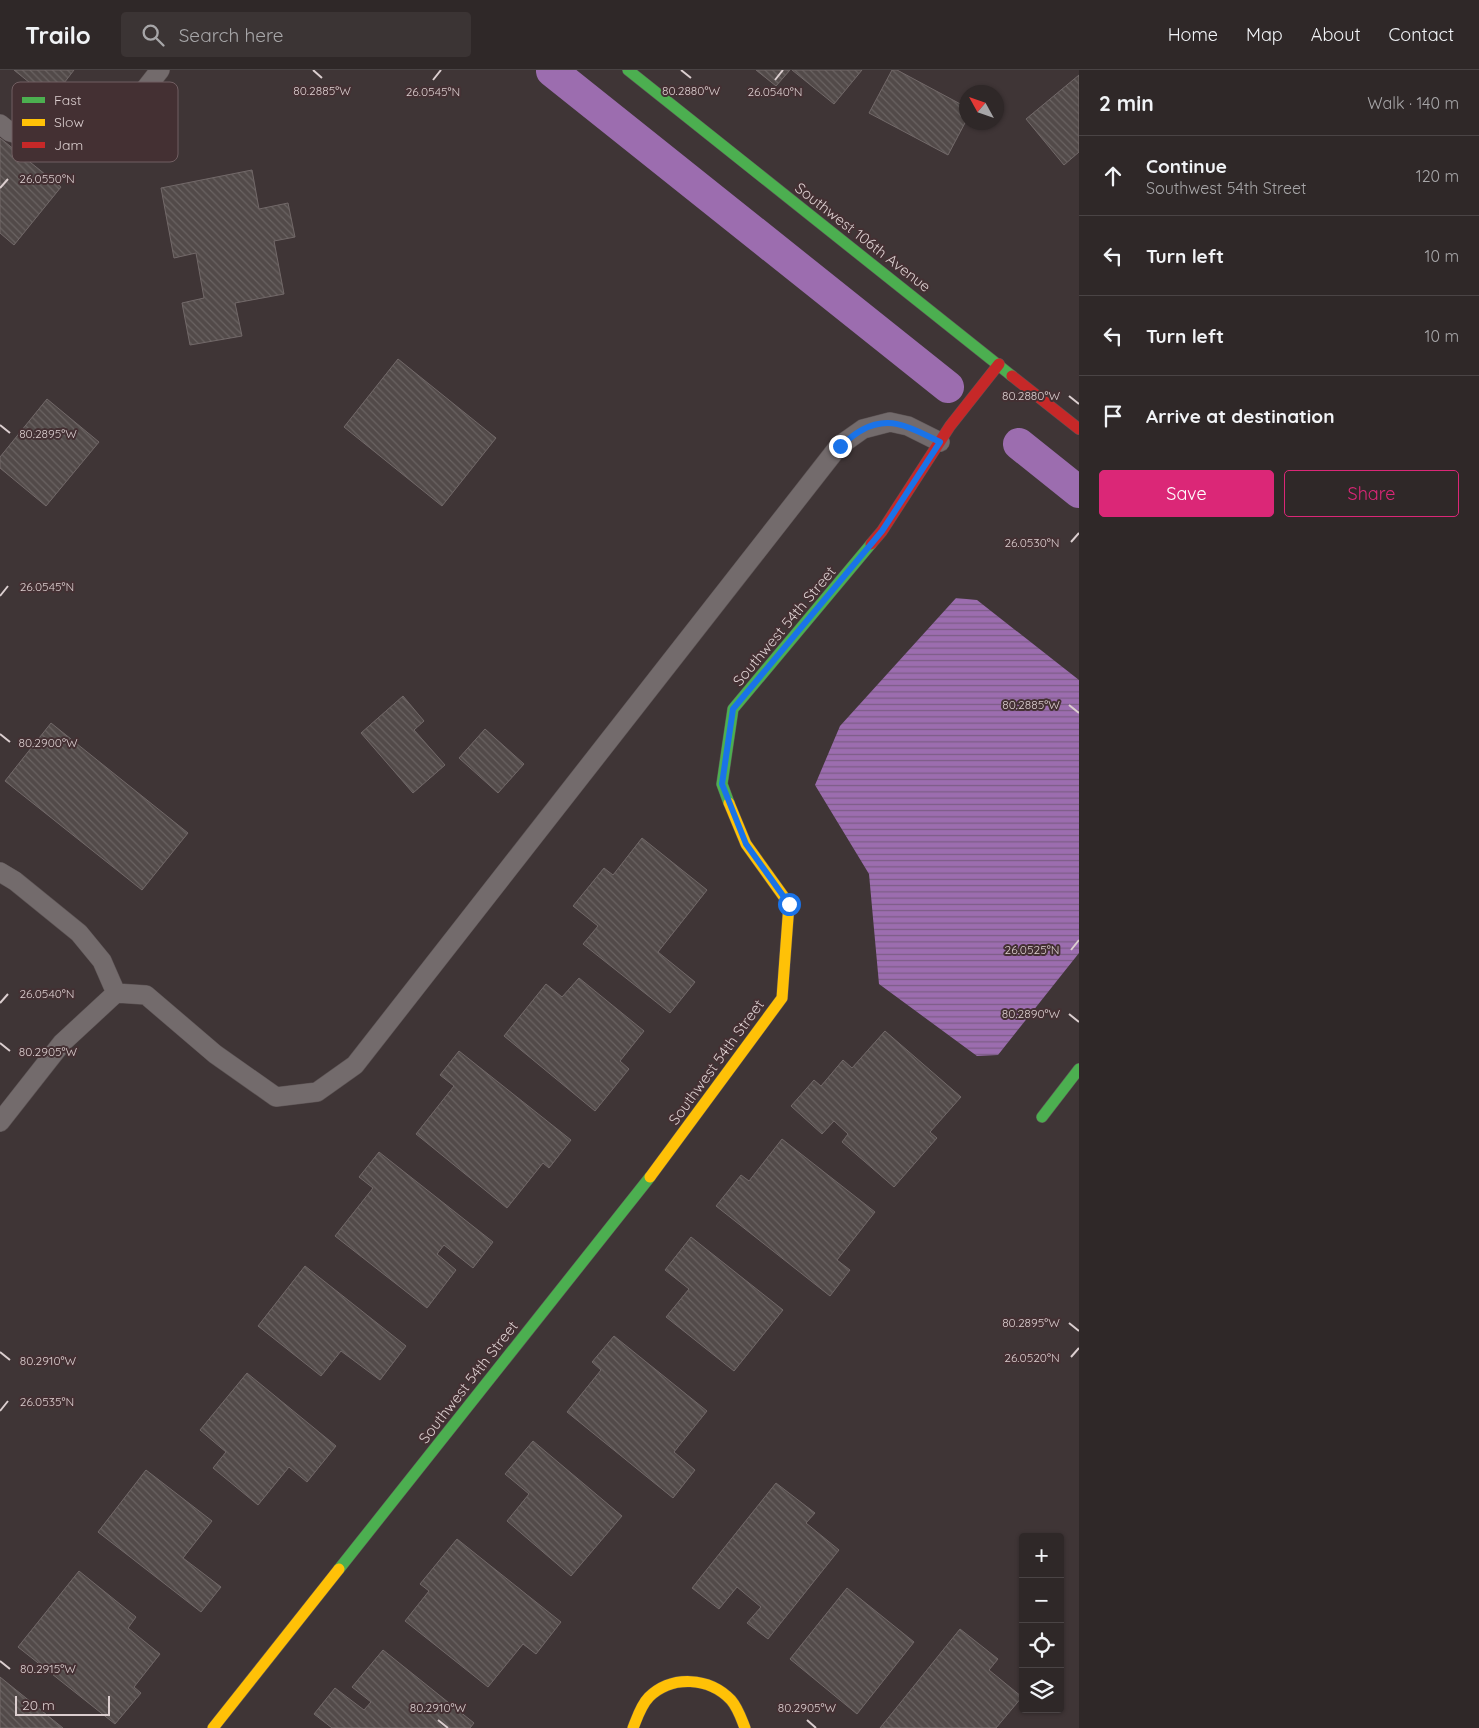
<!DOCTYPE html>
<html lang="en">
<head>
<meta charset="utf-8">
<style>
	body { margin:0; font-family:Quicksand,sans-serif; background:#3b3434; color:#f1f3f6 }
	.controls { position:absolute; right:15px; bottom:15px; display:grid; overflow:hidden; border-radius:5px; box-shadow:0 1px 4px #0004 }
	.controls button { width:45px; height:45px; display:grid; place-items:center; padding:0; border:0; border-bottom:1px solid #4a4445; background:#2f2828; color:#f1f3f6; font:25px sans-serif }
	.compass { position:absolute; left:959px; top:15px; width:45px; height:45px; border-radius:50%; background:#2f2828; box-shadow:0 1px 4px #0004; rotate:310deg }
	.scale { position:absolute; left:15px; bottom:12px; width:95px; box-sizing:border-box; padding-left:5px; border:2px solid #dbcecf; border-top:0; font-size:14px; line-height:18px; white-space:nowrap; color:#dbcecf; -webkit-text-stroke:4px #443033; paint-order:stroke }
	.stop { position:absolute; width:15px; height:15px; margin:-11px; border:4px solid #1a73e8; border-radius:50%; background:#fff }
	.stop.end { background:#1a73e8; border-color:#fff; box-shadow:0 1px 5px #0008 }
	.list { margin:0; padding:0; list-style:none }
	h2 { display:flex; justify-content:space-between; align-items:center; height:65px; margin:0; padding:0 20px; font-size:21px }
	h2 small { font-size:16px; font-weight:400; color:#a7a6a8 }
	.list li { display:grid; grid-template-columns:32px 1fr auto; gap:15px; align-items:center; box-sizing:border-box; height:80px; padding:0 20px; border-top:1px solid #4a4445 }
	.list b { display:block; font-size:19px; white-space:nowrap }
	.list p { margin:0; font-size:16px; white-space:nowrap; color:#a7a6a8 }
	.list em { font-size:16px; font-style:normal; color:#a7a6a8 }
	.actions { display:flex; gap:10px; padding:15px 20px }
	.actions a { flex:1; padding:11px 0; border:1px solid #db2777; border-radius:5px; text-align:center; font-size:18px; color:#db2777 }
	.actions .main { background:#db2777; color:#fff }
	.icon { flex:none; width:28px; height:28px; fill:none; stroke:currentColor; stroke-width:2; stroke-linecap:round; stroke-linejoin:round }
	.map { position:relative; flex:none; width:1079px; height:1658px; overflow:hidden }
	header { display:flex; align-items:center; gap:30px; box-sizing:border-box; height:70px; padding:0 25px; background:#2f2828; border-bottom:1px solid #4a4445 }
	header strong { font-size:24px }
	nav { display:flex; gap:28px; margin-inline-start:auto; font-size:18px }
	.search { width:350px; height:45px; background:#3b3434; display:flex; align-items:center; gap:12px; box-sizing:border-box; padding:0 18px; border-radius:5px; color:#a7a6a8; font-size:19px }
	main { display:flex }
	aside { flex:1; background:#2f2828 }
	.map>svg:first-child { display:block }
	.water { fill:url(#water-rules) }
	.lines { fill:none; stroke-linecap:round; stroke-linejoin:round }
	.canal { stroke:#9c6daf; stroke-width:32 }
	.building { fill:url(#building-back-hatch); stroke:#726969 }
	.lane-casing { stroke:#5c5354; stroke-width:20 }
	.fast-casing { stroke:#5c5354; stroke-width:12 }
	.slow-casing { stroke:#5c5354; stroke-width:12 }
	.jam-casing { stroke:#5c5354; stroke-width:12 }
	.lane { stroke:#736b6c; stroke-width:19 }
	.fast { stroke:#4caf50; stroke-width:11 }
	.slow { stroke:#ffc107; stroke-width:11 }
	.jam { stroke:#c62828; stroke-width:11 }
	.route { stroke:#1a73e8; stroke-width:6 }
	.ticks { fill:none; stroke:#dbcecf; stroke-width:2 }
	.labels { text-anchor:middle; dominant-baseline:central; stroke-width:4; stroke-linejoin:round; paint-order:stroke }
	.street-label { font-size:15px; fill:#dbcecf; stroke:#443033 }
	.key { fill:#443033; stroke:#715f62; stroke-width:1 }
	.key-label { font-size:14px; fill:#dbcecf }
	.ticks-label { font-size:12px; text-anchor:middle; fill:#dbcecf; stroke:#443033; stroke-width:4; stroke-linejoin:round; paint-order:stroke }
</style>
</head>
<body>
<header>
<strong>Trailo</strong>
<div class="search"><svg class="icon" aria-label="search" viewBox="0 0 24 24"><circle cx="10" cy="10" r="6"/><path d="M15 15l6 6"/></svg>Search here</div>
<nav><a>Home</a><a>Map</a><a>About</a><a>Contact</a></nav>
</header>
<main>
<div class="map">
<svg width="1079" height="1658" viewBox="0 0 1079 1658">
	<defs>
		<pattern id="water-rules" width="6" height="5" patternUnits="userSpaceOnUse" patternTransform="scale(1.25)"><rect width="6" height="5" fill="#9c6daf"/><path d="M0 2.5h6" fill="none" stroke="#7c5d87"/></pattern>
		<pattern id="building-back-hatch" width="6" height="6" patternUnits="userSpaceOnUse" patternTransform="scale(1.25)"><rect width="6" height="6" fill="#524a49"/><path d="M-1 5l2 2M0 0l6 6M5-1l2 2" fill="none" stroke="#6a6362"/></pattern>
	</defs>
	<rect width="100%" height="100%" fill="#3f3536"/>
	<!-- water -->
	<path class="water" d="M 956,528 L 977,530 L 1079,610 L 1079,883 L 998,985 L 977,986 L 879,914 L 869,804 L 815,715 L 840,656 Z"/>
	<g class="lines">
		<!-- canal -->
		<path class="canal" d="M 552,1 L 948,317
			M 1019,374 L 1079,422"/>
	</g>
	<!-- building -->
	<path class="building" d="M 14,0 L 74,0 L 51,30 Z
		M 756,0 L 790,0 L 776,16 Z
		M 792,0 L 862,0 L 834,34 Z
		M 892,0 L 897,0 L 966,37 L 966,51 L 948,85 L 869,43 Z
		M 1079,5 L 1079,82 L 1064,95 L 1026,49 Z
		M 0,68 L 61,117 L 14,175 L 0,163 Z
		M 252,100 L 259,139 L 288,133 L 295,167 L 274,171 L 284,224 L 235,233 L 242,266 L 190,275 L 182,233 L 204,228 L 196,183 L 174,188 L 161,118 Z
		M 398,289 L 496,368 L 442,436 L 344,357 Z
		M 47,329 L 99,372 L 46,436 L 0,398 L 0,387 Z
		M 403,626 L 424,651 L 414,660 L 445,695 L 413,723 L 361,663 Z
		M 51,653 L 188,763 L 142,820 L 5,711 Z
		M 485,659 L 524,694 L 498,723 L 459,688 Z
		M 642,768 L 707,820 L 658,882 L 695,912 L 670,943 L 583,874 L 598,856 L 573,836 L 604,798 L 613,805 Z
		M 579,908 L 644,961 L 620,991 L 629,999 L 595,1041 L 504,966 L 546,914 L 562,927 Z
		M 885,961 L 961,1027 L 930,1062 L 937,1068 L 894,1117 L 842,1072 L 848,1064 L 834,1051 L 822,1064 L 791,1036 L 814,1010 L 821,1016 L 843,990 L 852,998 Z
		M 459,981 L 571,1070 L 549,1098 L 543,1093 L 507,1138 L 416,1064 L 454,1016 L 440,1005 Z
		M 782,1069 L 875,1142 L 837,1190 L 850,1200 L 830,1226 L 716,1136 L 741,1105 L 749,1111 Z
		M 379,1082 L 493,1172 L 473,1198 L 444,1175 L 437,1184 L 456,1200 L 427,1238 L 335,1166 L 373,1118 L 359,1107 Z
		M 691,1167 L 783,1240 L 734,1301 L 666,1247 L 689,1219 L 665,1200 Z
		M 305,1196 L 406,1276 L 380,1310 L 341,1281 L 321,1306 L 258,1256 Z
		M 614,1266 L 707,1341 L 674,1382 L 695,1400 L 673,1428 L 567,1342 L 601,1300 L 592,1292 Z
		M 247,1303 L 336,1376 L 307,1412 L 289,1397 L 258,1435 L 213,1398 L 226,1382 L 200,1360 Z
		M 533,1371 L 622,1446 L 571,1506 L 507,1451 L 529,1424 L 505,1404 Z
		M 146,1400 L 212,1451 L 183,1488 L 221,1517 L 201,1542 L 98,1462 Z
		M 776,1413 L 815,1443 L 806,1453 L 839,1480 L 768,1569 L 747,1553 L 761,1537 L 737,1517 L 719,1539 L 692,1518 Z
		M 457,1469 L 561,1552 L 536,1584 L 523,1574 L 488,1617 L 405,1551 L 429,1521 L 420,1514 Z
		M 79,1501 L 136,1547 L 128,1558 L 160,1584 L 134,1617 L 141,1623 L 115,1654 L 18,1577 Z
		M 847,1518 L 914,1572 L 857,1644 L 790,1589 Z
		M 960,1559 L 998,1589 L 989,1600 L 1022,1627 L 996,1658 L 880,1658 Z
		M 383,1580 L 474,1653 L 470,1658 L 332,1658 L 314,1644 L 335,1618 L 364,1640 L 371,1632 L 352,1617 Z
		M 0,1607 L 63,1658 L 0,1658 Z"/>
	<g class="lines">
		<!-- lane casing -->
		<g class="lane-casing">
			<path id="lane" d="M 0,54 L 10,62 L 51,74 L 105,70 L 160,0
				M 0,802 L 15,811 L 79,863 L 102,891 L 116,923
				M 0,1052 L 62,973 L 116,923 L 146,925 L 215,984 L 276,1027 L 317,1022 L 355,995 L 839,376 L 863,359 L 890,352 L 908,356 L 940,372"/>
		</g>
		<!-- fast casing -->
		<g class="fast-casing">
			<path id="fast" d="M 628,0 L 1012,306
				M 729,733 L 722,714 L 733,639 L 871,474
				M 1042,1047 L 1079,999
				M 339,1499 L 650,1107"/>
		</g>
		<!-- slow casing -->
		<g class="slow-casing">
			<path id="slow" d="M 650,1107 L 782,928 L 789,834 L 746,774 L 729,733
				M 213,1658 L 339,1499
				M 633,1658 C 637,1648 641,1635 649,1627 C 672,1605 709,1607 731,1630 C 738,1638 741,1648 745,1658"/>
		</g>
		<!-- jam casing -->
		<g class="jam-casing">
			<path id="jam" d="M 1012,306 L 1079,359
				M 871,474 L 882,461 L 950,356 L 999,294"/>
		</g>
		<!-- lane -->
		<use href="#lane" class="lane"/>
		<!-- fast -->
		<use href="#fast" class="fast"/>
		<!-- slow -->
		<use href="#slow" class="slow"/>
		<!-- jam -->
		<use href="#jam" class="jam"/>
	</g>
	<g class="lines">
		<!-- route -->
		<path class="route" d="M 789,834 L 746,774 L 722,714 L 733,639 L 882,461 L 940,372 C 913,359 891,344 862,360 C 854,364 847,371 840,376"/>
	</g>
	<!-- ticks -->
	<path class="ticks" d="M 313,0 L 322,8M 681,0 L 691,8M 433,10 L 441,0M 775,10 L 783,0M 0,118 L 8,109M 1069,326 L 1079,334M 0,355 L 10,363M 1071,472 L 1079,463M 0,526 L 8,516M 1069,635 L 1079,643M 0,664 L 10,672M 1071,880 L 1079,870M 0,933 L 8,924M 1069,944 L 1079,952M 0,973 L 10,981M 1069,1253 L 1079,1261M 0,1282 L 10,1290M 1071,1287 L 1079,1278M 0,1341 L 8,1331M 0,1591 L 10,1599M 438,1650 L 448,1658M 807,1650 L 816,1658"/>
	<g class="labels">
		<!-- street labels -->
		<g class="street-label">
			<text transform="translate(863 167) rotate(38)">Southwest 106th Avenue</text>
			<text transform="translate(784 556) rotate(-50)">Southwest 54th Street</text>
			<text transform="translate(716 992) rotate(-54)">Southwest 54th Street</text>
			<text transform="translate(468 1312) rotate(-52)">Southwest 54th Street</text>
		</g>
	</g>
	<!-- legend -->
	<rect x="12" y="12" width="166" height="80" rx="8" class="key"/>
	<rect x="22" y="27" width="23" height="6" fill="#4caf50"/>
	<rect x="22" y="49" width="23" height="7" fill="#ffc107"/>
	<rect x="22" y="72" width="23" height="6" fill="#c62828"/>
	<g class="key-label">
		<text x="54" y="35">Fast</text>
		<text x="54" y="57">Slow</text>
		<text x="54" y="80">Jam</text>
	</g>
	<g class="ticks-label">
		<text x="322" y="25">80.2885°W</text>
		<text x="691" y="25">80.2880°W</text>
		<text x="433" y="26">26.0545°N</text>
		<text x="775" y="26">26.0540°N</text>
		<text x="47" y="113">26.0550°N</text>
		<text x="1031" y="330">80.2880°W</text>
		<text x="48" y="368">80.2895°W</text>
		<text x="1032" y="477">26.0530°N</text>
		<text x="47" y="521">26.0545°N</text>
		<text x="1031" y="639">80.2885°W</text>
		<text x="48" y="677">80.2900°W</text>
		<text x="1032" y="884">26.0525°N</text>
		<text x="47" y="928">26.0540°N</text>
		<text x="1031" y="948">80.2890°W</text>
		<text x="48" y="986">80.2905°W</text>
		<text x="1031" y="1257">80.2895°W</text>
		<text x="1032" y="1292">26.0520°N</text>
		<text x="48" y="1295">80.2910°W</text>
		<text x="47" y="1336">26.0535°N</text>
		<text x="48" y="1603">80.2915°W</text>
		<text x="438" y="1642">80.2910°W</text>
		<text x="807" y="1642">80.2905°W</text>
	</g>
</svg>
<div class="controls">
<button>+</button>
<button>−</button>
<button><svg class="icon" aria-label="locate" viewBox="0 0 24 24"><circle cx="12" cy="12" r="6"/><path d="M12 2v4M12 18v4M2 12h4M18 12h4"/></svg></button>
<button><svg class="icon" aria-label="layers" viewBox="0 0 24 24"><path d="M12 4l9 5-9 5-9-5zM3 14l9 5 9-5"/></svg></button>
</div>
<svg class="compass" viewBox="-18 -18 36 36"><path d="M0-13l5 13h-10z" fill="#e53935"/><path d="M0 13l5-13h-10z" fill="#a7a6a8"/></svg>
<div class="scale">20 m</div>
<div class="stop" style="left:789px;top:834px"></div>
<div class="stop end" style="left:840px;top:376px"></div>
</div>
<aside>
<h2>2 min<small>Walk · 140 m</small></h2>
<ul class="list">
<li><svg class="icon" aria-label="ahead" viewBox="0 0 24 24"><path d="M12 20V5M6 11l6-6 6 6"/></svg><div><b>Continue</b><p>Southwest 54th Street</p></div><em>120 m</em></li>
<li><svg class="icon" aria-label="left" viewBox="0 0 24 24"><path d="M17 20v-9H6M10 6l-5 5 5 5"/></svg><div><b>Turn left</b></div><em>10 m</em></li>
<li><svg class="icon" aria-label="left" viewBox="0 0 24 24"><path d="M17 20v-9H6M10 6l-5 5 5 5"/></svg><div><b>Turn left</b></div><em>10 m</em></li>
<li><svg class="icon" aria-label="arrive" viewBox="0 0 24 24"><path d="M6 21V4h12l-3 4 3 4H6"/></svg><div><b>Arrive at destination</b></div></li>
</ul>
<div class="actions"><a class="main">Save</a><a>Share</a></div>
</aside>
</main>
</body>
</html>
